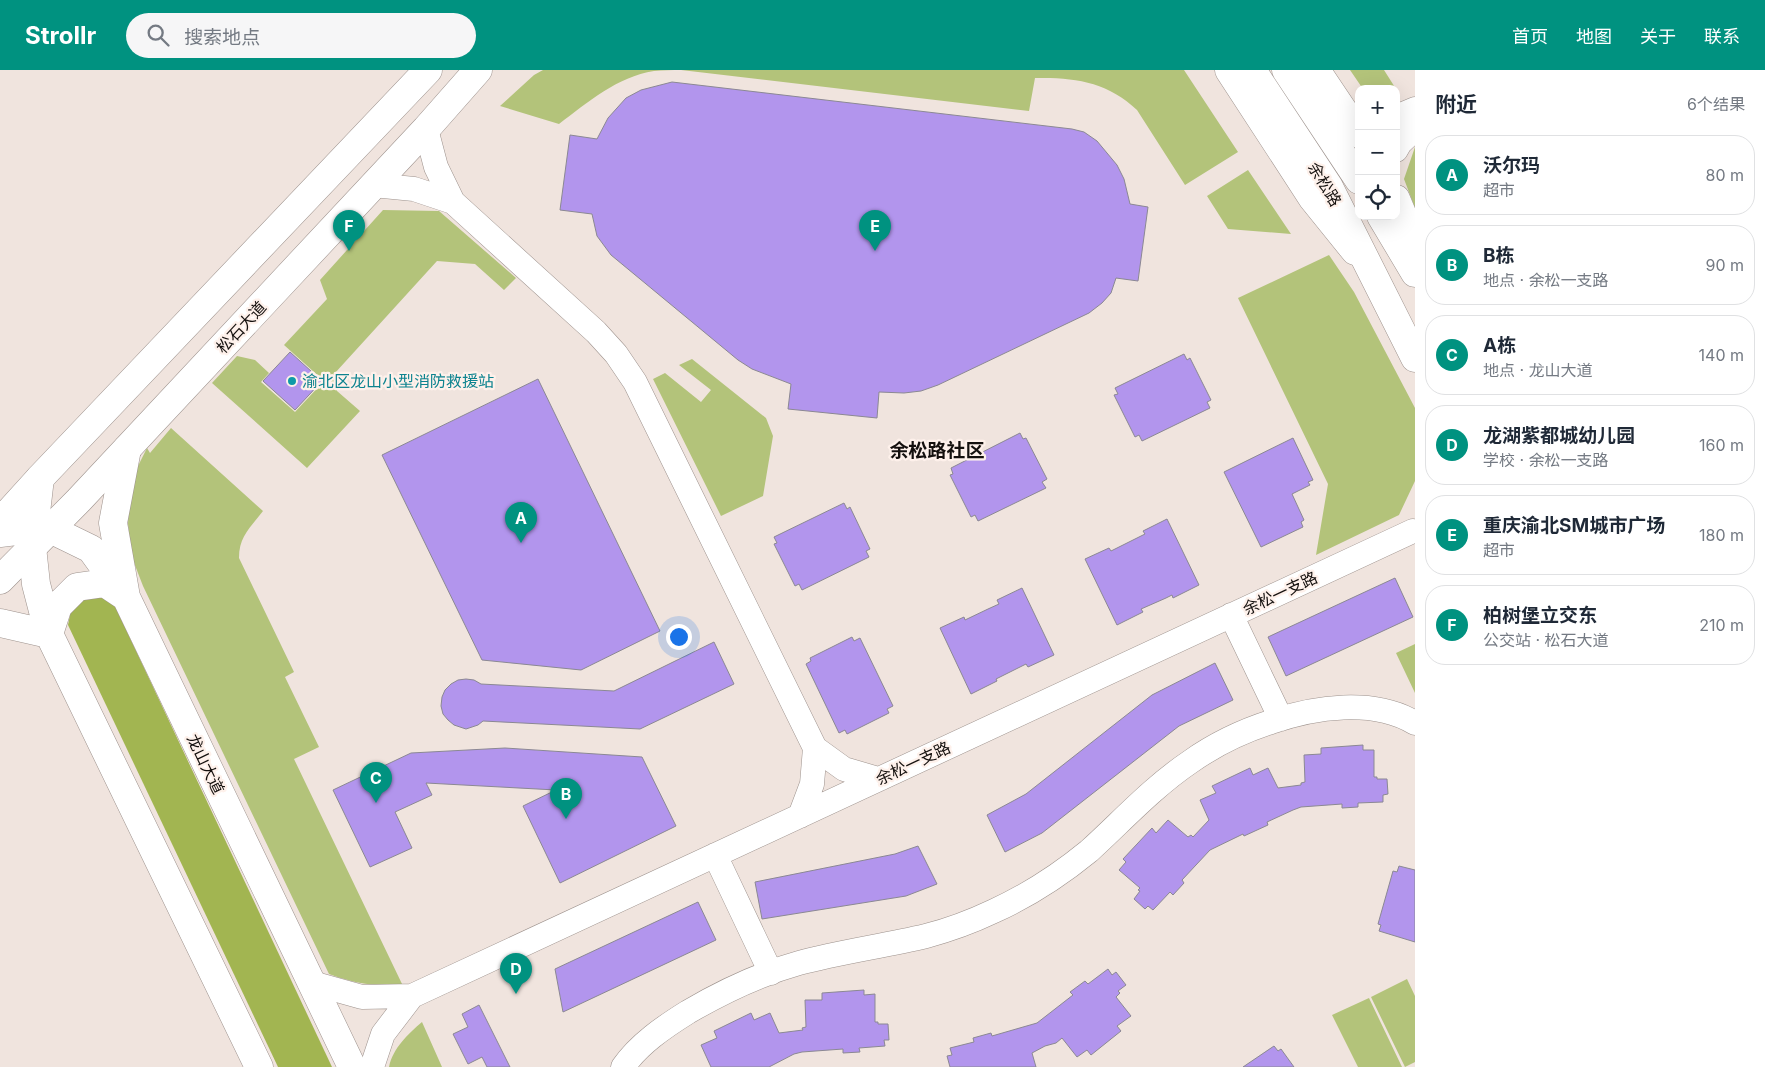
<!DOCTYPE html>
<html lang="zh">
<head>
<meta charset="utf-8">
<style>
	body { margin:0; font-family:Inter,"Noto Sans SC",sans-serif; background:#f6f6f7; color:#1f2937 }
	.controls { position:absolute; right:15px; top:15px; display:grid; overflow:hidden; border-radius:10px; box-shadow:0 5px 20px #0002 }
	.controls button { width:45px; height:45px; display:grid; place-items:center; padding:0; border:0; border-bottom:1px solid #e0e1e3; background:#fff; color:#1f2937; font:25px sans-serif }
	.you { position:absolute; left:678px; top:566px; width:18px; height:18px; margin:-12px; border:4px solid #fff; border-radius:50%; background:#1a73e8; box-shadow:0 0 0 8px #1a73e833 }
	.badge { display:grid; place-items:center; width:32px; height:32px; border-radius:50%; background:#009280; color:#fff; font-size:16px; font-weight:700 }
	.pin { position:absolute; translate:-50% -41px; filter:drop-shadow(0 1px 2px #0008) }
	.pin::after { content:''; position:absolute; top:26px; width:18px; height:15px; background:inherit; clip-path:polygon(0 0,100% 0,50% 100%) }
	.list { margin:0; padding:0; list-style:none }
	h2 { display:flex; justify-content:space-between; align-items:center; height:65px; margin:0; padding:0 20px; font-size:21px }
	h2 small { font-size:16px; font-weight:400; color:#747a83 }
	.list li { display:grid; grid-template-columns:32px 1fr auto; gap:15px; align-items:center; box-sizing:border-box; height:80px; margin:0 10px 10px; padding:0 10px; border:1px solid #e0e1e3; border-radius:20px }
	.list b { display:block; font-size:19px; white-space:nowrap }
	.list p { margin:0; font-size:16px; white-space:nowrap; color:#747a83 }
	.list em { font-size:16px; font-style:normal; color:#747a83 }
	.icon { flex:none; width:28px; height:28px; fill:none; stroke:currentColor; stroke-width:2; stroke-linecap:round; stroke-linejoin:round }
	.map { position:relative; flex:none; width:1415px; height:997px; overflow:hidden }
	header { display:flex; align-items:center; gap:30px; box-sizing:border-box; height:70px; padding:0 25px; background:#009280; color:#fff }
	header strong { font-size:24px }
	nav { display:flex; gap:28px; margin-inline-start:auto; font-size:18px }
	.search { width:350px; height:45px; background:#f6f6f7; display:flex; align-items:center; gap:12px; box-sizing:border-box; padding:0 18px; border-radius:28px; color:#747a83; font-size:19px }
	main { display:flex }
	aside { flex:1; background:#fff }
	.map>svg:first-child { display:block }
	.green { fill:#b3c37a }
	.forest { fill:#a2b551 }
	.building { fill:#b295ed; stroke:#8b8893 }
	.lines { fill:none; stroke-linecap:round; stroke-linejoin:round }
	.minor-casing { stroke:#9d928d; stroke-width:25 }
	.major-casing { stroke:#9d928d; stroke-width:29 }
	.highway-casing { stroke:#9d928d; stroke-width:29 }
	.minor { stroke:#fff; stroke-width:24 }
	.major { stroke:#fff; stroke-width:28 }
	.highway { stroke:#fff; stroke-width:28 }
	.culture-dot { fill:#0f9aa8; stroke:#fef1eb; stroke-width:2 }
	.labels { text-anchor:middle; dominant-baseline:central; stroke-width:4.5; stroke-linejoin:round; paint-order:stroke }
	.street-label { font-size:16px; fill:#14100e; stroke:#fef1eb }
	.culture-label { font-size:16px; fill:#0d838f; stroke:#fef1eb; text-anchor:start }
	.quarter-label { font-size:19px; font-weight:bold; fill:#14100e; stroke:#fef1eb }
</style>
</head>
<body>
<header>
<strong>Strollr</strong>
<div class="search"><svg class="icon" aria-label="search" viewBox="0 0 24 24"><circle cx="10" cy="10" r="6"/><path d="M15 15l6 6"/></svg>搜索地点</div>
<nav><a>首页</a><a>地图</a><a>关于</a><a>联系</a></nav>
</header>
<main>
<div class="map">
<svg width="1415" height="997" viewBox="0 0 1415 997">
	<rect width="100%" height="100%" fill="#f0e4de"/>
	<!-- green -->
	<path class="green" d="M 543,0 L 1184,0 L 1238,82 L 1185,115 L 1137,40 C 1108,12 1074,7 1035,8 L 1029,41 L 681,0 C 672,0 663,0 654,1 C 617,7 588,32 559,54 L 500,36 L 534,5 Z
		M 1350,0 L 1384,0 L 1396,19 L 1363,19 Z
		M 1415,77 L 1415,138 L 1404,109 Z
		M 1248,100 L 1291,164 L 1228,159 L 1207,126 Z
		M 383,140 L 439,141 L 516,208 L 504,220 L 475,194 L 437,191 L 335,303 L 337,321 L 360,341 L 307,398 L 212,313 L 237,286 L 255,290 L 269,303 L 261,312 L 295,342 L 324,311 L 284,275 L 327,229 L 320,210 Z
		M 1329,185 L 1354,222 L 1415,338 L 1415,411 L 1399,445 L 1316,485 L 1328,414 L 1238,228 Z
		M 692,289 L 766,348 L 773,366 L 763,426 L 721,446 L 653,309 L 665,303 L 701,332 L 711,320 L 679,295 Z
		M 171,358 L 263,441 C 251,457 239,466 239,488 L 294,602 L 285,607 L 319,677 L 294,689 L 403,916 C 374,916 356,914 329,904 L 143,516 L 131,485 L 128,454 L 129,424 L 136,400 L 147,378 L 150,383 Z
		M 1415,574 L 1415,623 L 1396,583 Z
		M 1407,909 L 1415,926 L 1415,992 L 1405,997 L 1371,927 Z
		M 1369,928 L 1402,997 L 1358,997 L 1332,945 Z
		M 422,952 L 442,997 L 389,997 C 393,978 408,964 422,952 Z"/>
	<!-- forest -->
	<path class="forest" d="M 96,524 L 114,534 L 332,997 L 278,997 L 68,555 L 72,535 Z"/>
	<!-- building -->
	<path class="building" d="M 672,12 L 1072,59 L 1084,62 L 1097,71 L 1117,95 L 1124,109 L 1130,134 L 1148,137 L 1138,211 L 1116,208 L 1111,223 L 1102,233 L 1089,243 L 938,315 L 921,321 L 904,323 L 879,322 L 877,348 L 788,339 L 791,314 L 752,299 L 738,290 L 611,185 L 597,166 L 592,144 L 560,140 L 570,65 L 597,69 L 608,48 L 626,28 L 641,20 Z
		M 290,282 L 322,311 L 295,340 L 263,311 Z
		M 1184,284 L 1187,290 L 1190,288 L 1211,330 L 1207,332 L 1210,338 L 1142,371 L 1139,365 L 1135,367 L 1114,325 L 1118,324 L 1115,318 Z
		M 538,309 L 660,561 L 581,600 L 482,590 L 382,385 Z
		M 1020,363 L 1023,369 L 1026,368 L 1047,409 L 1042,412 L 1046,418 L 978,451 L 975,445 L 971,447 L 950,405 L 953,404 L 951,398 Z
		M 1293,368 L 1313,410 L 1308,412 L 1310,415 L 1292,424 L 1304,450 L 1301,452 L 1303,457 L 1261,477 L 1224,402 Z
		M 844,433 L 847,439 L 850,437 L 870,479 L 866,481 L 869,487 L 802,520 L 799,514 L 795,516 L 774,474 L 777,473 L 774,467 Z
		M 1167,449 L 1199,515 L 1173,528 L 1172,525 L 1166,528 L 1141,539 L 1143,542 L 1117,555 L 1085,489 L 1109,478 L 1111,481 L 1145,464 L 1143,461 Z
		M 1395,508 L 1413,547 L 1286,606 L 1268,567 Z
		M 1022,518 L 1054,585 L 1028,597 L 1026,594 L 996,609 L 997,611 L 971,624 L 940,558 L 964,547 L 965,550 L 988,539 L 999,534 L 997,530 Z
		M 852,567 L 854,571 L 860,568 L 893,636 L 887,639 L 889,643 L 847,664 L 845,660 L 839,663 L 806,594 L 811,591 L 810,588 Z
		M 714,572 L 734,614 L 640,659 L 483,651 L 478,655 L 466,659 L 454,655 L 448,650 L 443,644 L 441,636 L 442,627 L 445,620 L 451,614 L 458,610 L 466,609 L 474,610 L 481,614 L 614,621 Z
		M 1215,593 L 1233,630 L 1179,656 L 1042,763 L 1005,782 L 987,745 L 1026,724 L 1152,625 Z
		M 1363,675 L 1363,680 L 1374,680 L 1374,707 L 1377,707 L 1377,709 L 1387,709 L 1388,724 L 1383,725 L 1383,732 L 1358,733 L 1358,737 L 1342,738 L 1342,734 L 1301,737 L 1293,740 L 1267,752 L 1268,755 L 1244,766 L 1243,764 L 1210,780 L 1182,810 L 1184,813 L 1173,825 L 1170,822 L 1153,840 L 1148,836 L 1145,839 L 1134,829 L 1140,821 L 1138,820 L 1140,818 L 1119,800 L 1126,792 L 1123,789 L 1152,758 L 1156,763 L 1168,750 L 1188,767 L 1191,765 L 1193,767 L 1209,750 L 1200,730 L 1216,723 L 1212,716 L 1250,698 L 1253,705 L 1268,698 L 1278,718 L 1301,715 L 1301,713 L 1305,712 L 1304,685 L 1321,684 L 1321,678 Z
		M 505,678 L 642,687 L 676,756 L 560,813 L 523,736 L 556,720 L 426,713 L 432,725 L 395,742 L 412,778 L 370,797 L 333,720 L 411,683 Z
		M 918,776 L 937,814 L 906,826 L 762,849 L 755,812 L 895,784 Z
		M 1399,796 L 1415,800 L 1415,872 L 1379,861 L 1381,855 L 1378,854 L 1393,801 L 1397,802 Z
		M 698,832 L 716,870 L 563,942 L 555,899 Z
		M 1108,899 L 1112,905 L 1116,902 L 1126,915 L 1118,921 L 1120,923 L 1116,927 L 1131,946 L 1117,956 L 1121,961 L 1091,985 L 1087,980 L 1077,987 L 1062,968 L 1056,973 L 1045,976 L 1032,983 L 1036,997 L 950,997 L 947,986 L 952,985 L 950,978 L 974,972 L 973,968 L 991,963 L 992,966 L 1037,953 L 1073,925 L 1070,922 L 1085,911 L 1088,914 Z
		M 864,920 L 864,925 L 875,924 L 875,952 L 878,952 L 878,954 L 888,954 L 889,970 L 884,970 L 885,976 L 859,978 L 860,982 L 843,983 L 843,979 L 802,982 L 794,984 L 769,997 L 711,997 L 701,975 L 717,968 L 714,961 L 751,943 L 754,950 L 770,943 L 779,963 L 803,960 L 802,958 L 806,957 L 805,930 L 822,930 L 822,923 Z
		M 479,935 L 510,997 L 487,997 L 482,987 L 468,994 L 453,964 L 468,957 L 462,944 Z
		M 1274,976 L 1278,981 L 1281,979 L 1294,997 L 1243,997 Z"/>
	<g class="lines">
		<!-- minor casing -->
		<g class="minor-casing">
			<path id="minor" d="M 1396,47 L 1415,39
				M 426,59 L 436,97 L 453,132 L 596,262 L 616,284 L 635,312 L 815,678 L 844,699 L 878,709
				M 1396,80 L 1400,73 L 1415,59
				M 373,115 L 414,119 L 453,132
				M 1231,545 L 1281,649
				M 800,746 L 812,714 L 815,678
				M 715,785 L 771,903
				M 312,913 L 362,927 L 412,926 L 1413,461
				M 372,997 L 383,964 L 412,926
				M 623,997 C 639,974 664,957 688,942 C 722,922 760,904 799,893 C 840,882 884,876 926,866 C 949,860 973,851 994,841 C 1027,826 1061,804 1089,781 C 1122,751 1153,717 1190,692 C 1214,675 1243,661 1271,652 C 1314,637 1373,628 1415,653"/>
		</g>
		<!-- major casing -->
		<g class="major-casing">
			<path id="major" d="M 1229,0 L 1313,129 L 1355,181
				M 1316,0 L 1359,64
				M 1396,129 L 1415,175
				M 127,379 L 113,453 L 126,527 L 352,997
				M 40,408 L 32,477 L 36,514 L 49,564
				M 0,463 L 33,459 L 50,459 L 91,479 L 122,522
				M 0,553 L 49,564 L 259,997
				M 49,564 L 58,536 L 77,517 L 105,513 L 126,527"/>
		</g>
		<!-- highway casing -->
		<g class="highway-casing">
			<path id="highway" d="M 1252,0 L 1329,117 L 1415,288
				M 1286,0 L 1359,110
				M 1381,146 L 1415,203
				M 0,452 L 40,408 L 428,0
				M 0,510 L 79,430 L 426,59 L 478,0"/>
		</g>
		<!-- minor -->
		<use href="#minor" class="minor"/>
		<!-- major -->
		<use href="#major" class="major"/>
		<!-- highway -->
		<use href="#highway" class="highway"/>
	</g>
	<!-- markers -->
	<circle class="culture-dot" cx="292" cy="311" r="5"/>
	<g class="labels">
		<!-- street labels -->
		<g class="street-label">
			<text transform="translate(1325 114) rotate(59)">余松路</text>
			<text transform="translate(241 257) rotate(-47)">松石大道</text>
			<text transform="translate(1280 523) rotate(-25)">余松一支路</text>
			<text transform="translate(913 693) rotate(-25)">余松一支路</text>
			<text transform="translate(206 694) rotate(64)">龙山大道</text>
		</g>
		<!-- culture labels -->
		<g class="culture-label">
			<text x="302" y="311">渝北区龙山小型消防救援站</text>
		</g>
		<!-- quarter labels -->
		<g class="quarter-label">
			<text x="937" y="380">余松路社区</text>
		</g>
	</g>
</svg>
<div class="controls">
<button>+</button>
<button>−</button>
<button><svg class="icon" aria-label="locate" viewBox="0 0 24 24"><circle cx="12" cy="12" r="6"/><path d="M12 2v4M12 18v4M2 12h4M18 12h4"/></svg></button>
</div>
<div class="you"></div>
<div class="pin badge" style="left:521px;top:473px">A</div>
<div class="pin badge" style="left:566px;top:749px">B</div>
<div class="pin badge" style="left:376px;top:733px">C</div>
<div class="pin badge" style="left:516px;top:924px">D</div>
<div class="pin badge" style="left:875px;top:181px">E</div>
<div class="pin badge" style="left:349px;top:181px">F</div>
</div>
<aside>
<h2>附近<small>6个结果</small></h2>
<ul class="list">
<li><span class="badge">A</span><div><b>沃尔玛</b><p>超市</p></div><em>80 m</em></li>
<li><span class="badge">B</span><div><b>B栋</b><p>地点 · 余松一支路</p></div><em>90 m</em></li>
<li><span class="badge">C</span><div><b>A栋</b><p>地点 · 龙山大道</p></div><em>140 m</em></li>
<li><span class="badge">D</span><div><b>龙湖紫都城幼儿园</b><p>学校 · 余松一支路</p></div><em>160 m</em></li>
<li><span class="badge">E</span><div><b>重庆渝北SM城市广场</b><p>超市</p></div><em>180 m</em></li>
<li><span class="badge">F</span><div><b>柏树堡立交东</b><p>公交站 · 松石大道</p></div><em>210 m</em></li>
</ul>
</aside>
</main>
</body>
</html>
